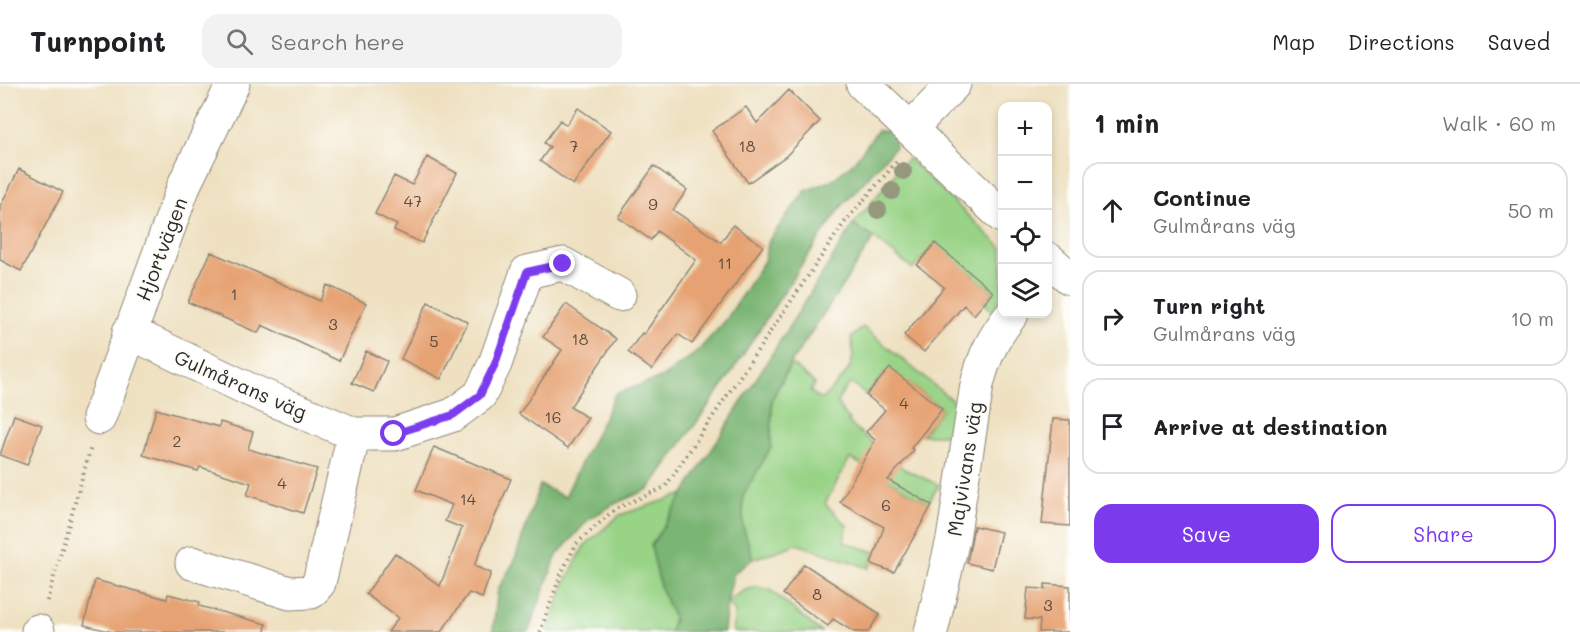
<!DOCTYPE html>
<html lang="en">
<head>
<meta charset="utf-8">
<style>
	body { margin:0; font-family:Mali,sans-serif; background:#f2f2f2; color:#202124 }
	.controls { position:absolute; right:18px; top:18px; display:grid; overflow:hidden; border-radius:12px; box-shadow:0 3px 9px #0003 }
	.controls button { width:54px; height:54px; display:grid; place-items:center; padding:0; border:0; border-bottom:2px solid #e0e0e0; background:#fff; color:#202124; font:30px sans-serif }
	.stop { position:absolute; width:18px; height:18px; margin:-14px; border:4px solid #7c3aed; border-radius:50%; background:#fff }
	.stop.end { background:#7c3aed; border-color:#fff; box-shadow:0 2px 6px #0008 }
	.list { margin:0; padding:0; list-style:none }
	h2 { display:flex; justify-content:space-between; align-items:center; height:78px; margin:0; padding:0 24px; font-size:26px }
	h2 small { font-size:20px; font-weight:400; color:#757577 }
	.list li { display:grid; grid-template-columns:39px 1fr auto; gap:18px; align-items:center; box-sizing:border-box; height:96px; margin:0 12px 12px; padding:0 12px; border:2px solid #e0e0e0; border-radius:18px }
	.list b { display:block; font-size:22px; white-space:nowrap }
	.list p { margin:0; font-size:20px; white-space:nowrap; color:#757577 }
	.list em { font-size:20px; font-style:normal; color:#757577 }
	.actions { display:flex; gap:12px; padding:18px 24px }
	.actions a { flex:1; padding:14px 0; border:2px solid #7c3aed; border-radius:18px; text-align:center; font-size:21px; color:#7c3aed }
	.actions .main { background:#7c3aed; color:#fff }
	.icon { flex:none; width:33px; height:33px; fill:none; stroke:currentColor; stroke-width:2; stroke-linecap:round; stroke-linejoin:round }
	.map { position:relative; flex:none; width:1070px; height:548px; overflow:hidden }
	header { display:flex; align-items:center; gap:36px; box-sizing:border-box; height:84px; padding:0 30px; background:#fff; border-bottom:2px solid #e0e0e0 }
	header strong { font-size:28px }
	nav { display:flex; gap:33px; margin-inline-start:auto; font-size:21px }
	.search { width:420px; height:54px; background:#f2f2f2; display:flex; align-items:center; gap:15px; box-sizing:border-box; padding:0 21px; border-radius:18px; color:#757577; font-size:22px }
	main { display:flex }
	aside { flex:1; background:#fff }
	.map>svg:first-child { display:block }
	.green { fill:#98d386; stroke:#627f58; stroke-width:1.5 }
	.forest { fill:#7ab573; stroke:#52704f; stroke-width:1.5 }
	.building { fill:#e6a272 }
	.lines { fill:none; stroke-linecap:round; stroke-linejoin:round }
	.minor-casing { stroke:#8c8676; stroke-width:35 }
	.path { stroke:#8c8676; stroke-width:4; stroke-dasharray:1.5 4.5; stroke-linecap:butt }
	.minor { stroke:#fff; stroke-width:33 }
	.tree { fill:#95987d }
	.route { stroke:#7c3aed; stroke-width:8 }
	.labels { text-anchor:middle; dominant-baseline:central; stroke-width:4.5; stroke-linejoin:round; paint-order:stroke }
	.number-label { font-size:16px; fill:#5a493d }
	.street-label { font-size:20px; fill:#2b2b2b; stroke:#fdfcf7 }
</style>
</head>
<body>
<header>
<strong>Turnpoint</strong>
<div class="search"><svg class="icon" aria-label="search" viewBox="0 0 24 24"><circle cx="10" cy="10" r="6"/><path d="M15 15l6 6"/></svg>Search here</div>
<nav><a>Map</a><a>Directions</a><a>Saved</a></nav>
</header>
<main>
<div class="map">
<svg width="1070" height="548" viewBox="0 0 1070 548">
	<rect width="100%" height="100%" fill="#fdfcf7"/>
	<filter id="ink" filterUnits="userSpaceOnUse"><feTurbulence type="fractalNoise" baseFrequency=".0167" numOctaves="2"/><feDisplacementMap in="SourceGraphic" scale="12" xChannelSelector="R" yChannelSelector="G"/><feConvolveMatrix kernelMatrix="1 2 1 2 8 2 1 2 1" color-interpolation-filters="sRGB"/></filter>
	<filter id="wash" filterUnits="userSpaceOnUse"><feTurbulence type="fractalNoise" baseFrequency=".008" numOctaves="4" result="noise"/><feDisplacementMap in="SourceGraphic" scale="24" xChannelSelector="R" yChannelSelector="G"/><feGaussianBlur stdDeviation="1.35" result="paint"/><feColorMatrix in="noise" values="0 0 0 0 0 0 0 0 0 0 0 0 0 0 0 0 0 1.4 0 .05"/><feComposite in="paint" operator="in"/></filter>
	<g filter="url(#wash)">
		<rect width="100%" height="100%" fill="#eee0c0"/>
		<!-- green -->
		<path class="green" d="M 908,74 L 1002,164 L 1002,222 L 995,230 L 984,219 L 993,208 L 935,160 L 913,185 L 874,154 L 853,141 Z
			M 863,243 L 958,321 L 952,351 L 922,351 L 942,325 L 909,299 L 905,304 L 886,288 L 866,311 L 851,299 C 835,316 833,319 850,336 L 848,338 L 904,385 L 939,401 L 928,419 L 850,374 L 825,420 L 847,441 L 844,458 L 875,468 L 869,484 L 797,460 L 753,475 L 743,442 L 743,412 L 771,363 L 772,315 L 791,280 L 815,300 L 810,307 L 821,316 C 841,294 859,286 851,254 Z
			M 684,410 L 651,462 L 661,505 L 674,534 L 670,548 L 548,548 L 565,499 L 584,462 L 620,431 Z
			M 757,503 L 770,506 L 821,548 L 733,548 L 735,527 L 730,523 L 727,517 L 745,506 Z"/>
		<!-- forest -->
		<path class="forest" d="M 878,46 L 893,48 L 895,63 L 842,122 L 798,186 L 724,300 L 649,405 L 614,420 L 589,435 L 557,471 L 528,548 L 490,548 L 493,546 L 498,505 L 514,478 L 540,401 L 565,413 C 580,378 600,345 615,310 L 661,294 L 697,268 L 726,236 L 764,177 L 769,156 L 805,107 L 831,97 L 854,78 Z
			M 853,141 L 874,154 L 789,282 L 772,315 L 771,363 L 743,412 L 743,442 L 753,475 L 734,489 L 727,517 L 724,548 L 670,548 L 674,534 L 661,505 L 651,462 Z"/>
		<g id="blocks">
			<!-- building -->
			<path class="building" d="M 789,6 L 820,37 L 786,72 L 748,99 L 712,47 L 746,23 L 757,39 Z
				M 578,24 L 611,47 L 573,101 L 540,77 L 550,63 L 544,59 L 560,36 L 566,41 Z
				M 427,73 L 457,89 L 422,159 L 394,146 L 397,141 L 375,130 L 394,92 L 412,101 Z
				M 654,82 L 687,106 L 673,126 L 721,158 L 733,141 L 763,162 L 692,260 L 678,250 L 652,286 L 628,268 L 642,249 L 644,250 L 696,176 L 657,147 L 651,156 L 618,133 Z
				M 19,85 L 63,108 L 21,187 L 0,176 L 0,123 Z
				M 935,159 L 993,208 L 974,231 L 964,221 L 924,268 L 904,251 L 944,203 L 917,181 Z
				M 211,168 L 320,217 L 327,201 L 366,219 L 339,277 L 262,241 L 258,249 L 188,218 Z
				M 428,218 L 468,238 L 441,295 L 401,275 Z
				M 566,220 L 616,255 L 570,323 L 588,334 L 568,364 L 519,330 L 562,266 L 543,253 Z
				M 366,267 L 387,277 L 374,308 L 352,299 Z
				M 890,284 L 942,325 L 911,364 L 914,366 L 888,396 L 932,421 L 894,488 L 871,480 L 884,443 L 840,418 L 875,356 L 866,348 L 885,326 L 866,311 Z
				M 156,325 L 219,343 L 220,338 L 253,348 L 248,365 L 317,385 L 303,429 L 247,411 L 251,399 L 200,383 L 198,387 L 143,371 Z
				M 14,331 L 42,341 L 27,381 L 0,371 Z
				M 1053,335 L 1070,336 L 1070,442 L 1042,440 Z
				M 434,363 L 511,395 L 474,482 L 491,489 L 482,514 L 469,509 L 441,548 L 388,548 L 398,534 L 366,510 L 395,469 L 440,502 L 462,444 L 445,437 L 452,421 L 416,406 Z
				M 974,442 L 1001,448 L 992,485 L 967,479 Z
				M 804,480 L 880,530 L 868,548 L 854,548 L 833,535 L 828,542 L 783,510 Z
				M 95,496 L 167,515 L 168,510 L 200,518 L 199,522 L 266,540 L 265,548 L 113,548 L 84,541 Z
				M 1045,500 L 1070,502 L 1070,548 L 1039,548 L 1040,536 L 1025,535 L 1028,504 L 1045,505 Z"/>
		</g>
	</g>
	<g filter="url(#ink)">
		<use href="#blocks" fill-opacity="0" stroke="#8c8676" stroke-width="1.5"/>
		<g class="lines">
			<!-- minor casing -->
			<g class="minor-casing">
				<path id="minor" d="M 863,0 L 1002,132
					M 910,45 L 954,0
					M 1048,175 L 1070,194
					M 129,248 L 250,306 L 354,350 L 395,350 L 453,331 L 480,311 L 495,280 L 527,188 L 563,180 L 619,211
					M 99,334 L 185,99 L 233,0
					M 192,479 L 290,509 L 311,508 L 319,499 L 354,350
					M 38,548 L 38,547
					M 931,548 L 953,455 L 977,301 C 984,272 993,254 1012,230"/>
			</g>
			<!-- path -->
			<path class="path" d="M 47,517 L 91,363
				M 540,548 L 561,490 L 576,460 L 615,425 L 665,403 L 844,139 L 899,75"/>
			<!-- minor -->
			<use href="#minor" class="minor"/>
		</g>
		<!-- trees -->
		<g class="tree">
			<circle cx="903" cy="87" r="9"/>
			<circle cx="892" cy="107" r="9"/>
			<circle cx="878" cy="126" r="9"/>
		</g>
	</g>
	<g class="lines" filter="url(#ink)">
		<!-- route -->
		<path class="route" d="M 394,350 L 453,331 L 480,311 L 495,280 L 527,188 L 563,180"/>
	</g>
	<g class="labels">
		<!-- number labels -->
		<g class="number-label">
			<text x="574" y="61">7</text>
			<text x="747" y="61">18</text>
			<text x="413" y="116">47</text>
			<text x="653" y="119">9</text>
			<text x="725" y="178">11</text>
			<text x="234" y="209">1</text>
			<text x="333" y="239">3</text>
			<text x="580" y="254">18</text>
			<text x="434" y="256">5</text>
			<text x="904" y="318">4</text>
			<text x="553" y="332">16</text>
			<text x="177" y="356">2</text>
			<text x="282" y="398">4</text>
			<text x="468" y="414">14</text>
			<text x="886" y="420">6</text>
			<text x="817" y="509">8</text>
			<text x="1048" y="520">3</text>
		</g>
		<!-- street labels -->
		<g class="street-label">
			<text transform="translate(161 165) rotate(-69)">Hjortvägen</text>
			<text transform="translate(241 300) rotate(24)">Gulmårans väg</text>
			<text transform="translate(964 385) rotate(-81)">Majvivans väg</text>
		</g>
	</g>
</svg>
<div class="controls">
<button>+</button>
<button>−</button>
<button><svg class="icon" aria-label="locate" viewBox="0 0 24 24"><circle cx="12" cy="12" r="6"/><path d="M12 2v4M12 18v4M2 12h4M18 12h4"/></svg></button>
<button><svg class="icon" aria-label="layers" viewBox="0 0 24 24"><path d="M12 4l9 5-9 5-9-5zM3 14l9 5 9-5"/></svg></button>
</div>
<div class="stop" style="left:394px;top:350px"></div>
<div class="stop end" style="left:563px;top:180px"></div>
</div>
<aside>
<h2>1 min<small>Walk · 60 m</small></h2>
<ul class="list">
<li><svg class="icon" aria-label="ahead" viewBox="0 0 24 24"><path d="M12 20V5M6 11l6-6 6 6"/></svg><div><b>Continue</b><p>Gulmårans väg</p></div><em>50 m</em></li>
<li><svg class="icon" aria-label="right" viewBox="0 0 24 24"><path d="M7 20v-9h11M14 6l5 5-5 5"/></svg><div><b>Turn right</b><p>Gulmårans väg</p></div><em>10 m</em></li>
<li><svg class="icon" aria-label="arrive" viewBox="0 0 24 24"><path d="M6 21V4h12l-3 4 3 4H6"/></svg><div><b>Arrive at destination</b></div></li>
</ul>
<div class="actions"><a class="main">Save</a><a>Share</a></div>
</aside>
</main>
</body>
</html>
